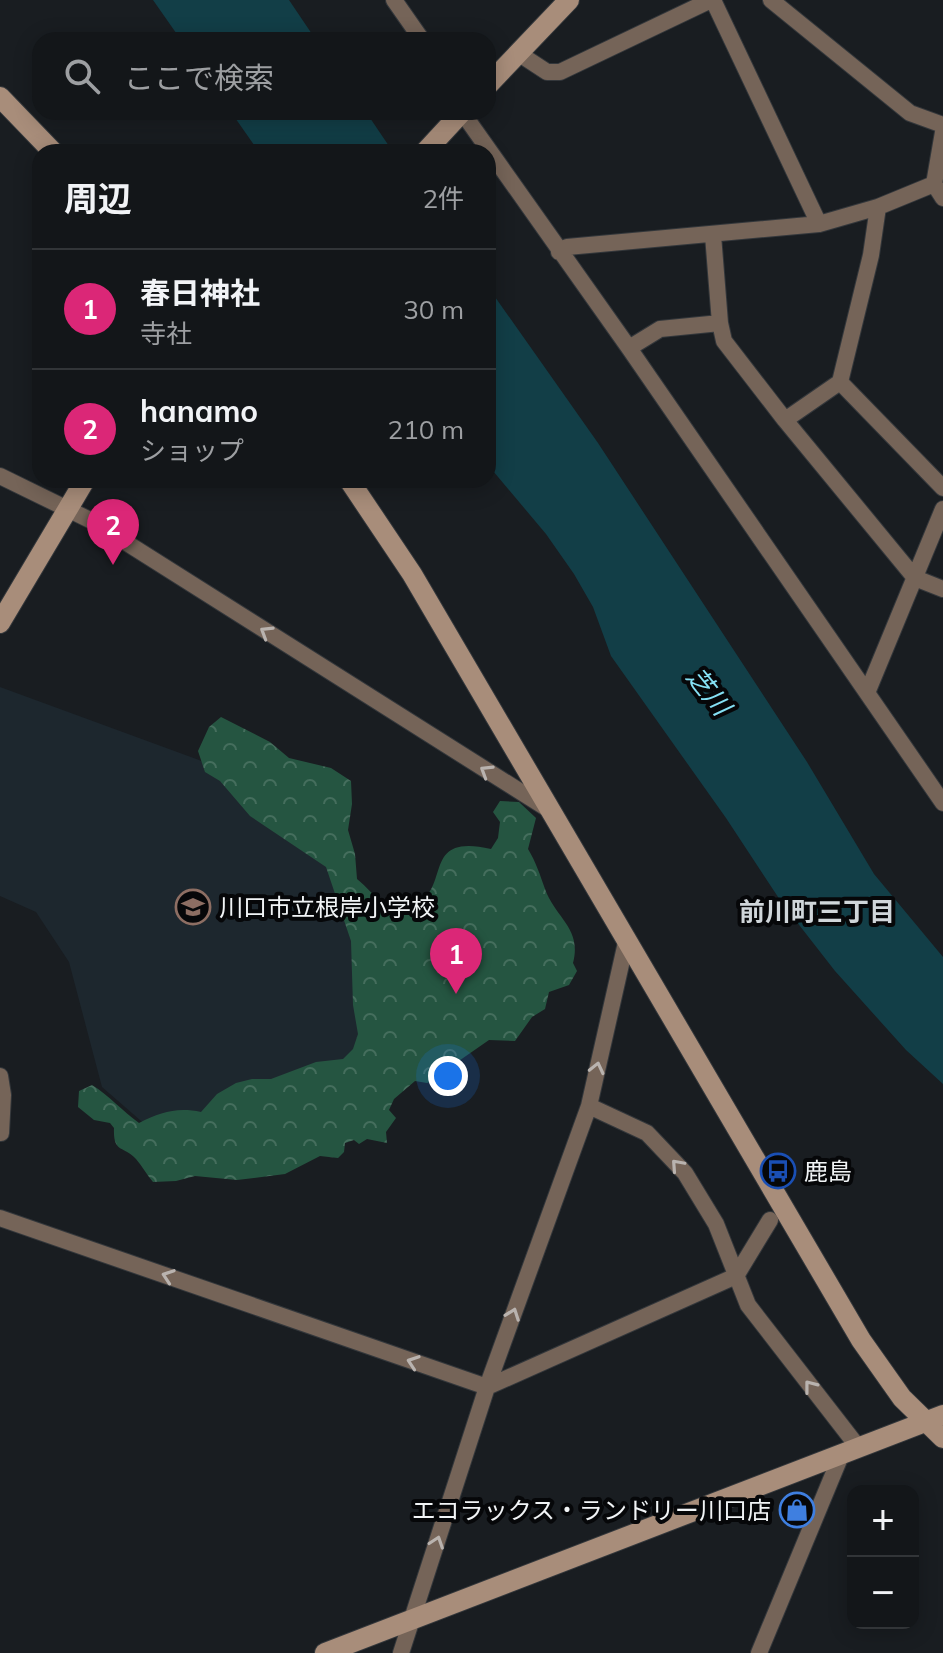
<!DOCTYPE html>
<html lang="ja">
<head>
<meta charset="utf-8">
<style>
	body { margin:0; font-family:Mulish,"Noto Sans JP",sans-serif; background:#1c1f22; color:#f1f3f6 }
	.controls { position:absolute; right:24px; bottom:24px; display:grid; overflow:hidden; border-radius:16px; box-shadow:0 4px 20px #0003 }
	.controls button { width:72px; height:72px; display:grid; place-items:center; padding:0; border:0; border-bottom:2px solid #323538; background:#131619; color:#f1f3f6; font:40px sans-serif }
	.you { position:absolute; left:448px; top:1076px; width:28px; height:28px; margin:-20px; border:6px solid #fff; border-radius:50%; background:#1a73e8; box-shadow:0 0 0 12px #1a73e833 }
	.badge { display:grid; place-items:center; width:52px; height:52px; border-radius:50%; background:#db2777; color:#fff; font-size:26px; font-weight:700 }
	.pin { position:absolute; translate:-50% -66px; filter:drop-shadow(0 2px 4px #0008) }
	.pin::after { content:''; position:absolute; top:42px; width:28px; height:24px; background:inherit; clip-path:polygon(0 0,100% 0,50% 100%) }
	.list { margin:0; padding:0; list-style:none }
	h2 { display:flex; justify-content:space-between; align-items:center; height:104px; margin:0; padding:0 32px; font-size:34px }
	h2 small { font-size:26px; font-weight:400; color:#9d9fa2 }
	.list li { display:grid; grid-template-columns:52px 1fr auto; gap:24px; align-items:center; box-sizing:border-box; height:120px; padding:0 32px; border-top:2px solid #323538 }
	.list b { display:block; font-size:30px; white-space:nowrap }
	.list p { margin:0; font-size:26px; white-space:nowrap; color:#9d9fa2 }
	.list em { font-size:26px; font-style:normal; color:#9d9fa2 }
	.icon { flex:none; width:44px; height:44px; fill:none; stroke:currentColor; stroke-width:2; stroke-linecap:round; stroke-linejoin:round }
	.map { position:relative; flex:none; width:943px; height:1653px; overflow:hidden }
	.search { position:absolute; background:#131619; box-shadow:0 4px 20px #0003; left:32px; top:32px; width:464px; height:88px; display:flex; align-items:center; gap:20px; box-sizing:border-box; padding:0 28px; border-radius:24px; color:#9d9fa2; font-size:30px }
	.panel { position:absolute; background:#131619; box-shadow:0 4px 20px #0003; left:32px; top:144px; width:464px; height:344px; border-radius:24px }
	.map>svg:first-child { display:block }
	.built { fill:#1d272e }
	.forest { fill:url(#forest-crowns) }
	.water { fill:#123e47 }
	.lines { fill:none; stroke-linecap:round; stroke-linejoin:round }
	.street-casing { stroke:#33373b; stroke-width:18 }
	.secondary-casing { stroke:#33373b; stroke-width:22 }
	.street { stroke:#756458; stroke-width:16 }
	.secondary { stroke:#a88d7a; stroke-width:20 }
	.oneway { stroke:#b9b3af }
	.labels { text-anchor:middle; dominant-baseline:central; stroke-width:8; stroke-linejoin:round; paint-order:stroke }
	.poi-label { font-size:24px; fill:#f1f4f6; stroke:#060709; text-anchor:start }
	.water-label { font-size:26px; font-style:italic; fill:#85e1f5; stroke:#060709 }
	.neighbourhood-label { font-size:26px; font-weight:bold; fill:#d0d6da; stroke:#060709 }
</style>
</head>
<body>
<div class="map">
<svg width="943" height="1653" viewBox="0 0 943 1653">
	<defs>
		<pattern id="forest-crowns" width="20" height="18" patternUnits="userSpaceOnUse" patternTransform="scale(2)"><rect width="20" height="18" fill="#255541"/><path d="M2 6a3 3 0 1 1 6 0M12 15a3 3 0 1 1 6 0" fill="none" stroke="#456e5d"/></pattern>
	</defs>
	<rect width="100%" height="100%" fill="#191d21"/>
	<!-- built -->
	<path class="built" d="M 0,687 L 199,760 L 309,818 L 404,1079 L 148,1127 L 102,1087 L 69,962 L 36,912 L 0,896 Z"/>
	<!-- forest -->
	<path class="forest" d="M 221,717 L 270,742 L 289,758 L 331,768 L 351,781 L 352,804 L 348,830 L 355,854 L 357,879 C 366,886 377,900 386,904 C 393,909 403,909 410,906 C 455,893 417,832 491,849 L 498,838 L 500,822 L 493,812 L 500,801 L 519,802 L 536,818 L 528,849 C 536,862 540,875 545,889 C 556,919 582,928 573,963 L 577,971 L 569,985 L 549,992 L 545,1009 L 532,1017 L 515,1041 L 489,1040 L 453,1065 L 441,1079 L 427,1083 L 415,1081 L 394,1099 L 389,1110 L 396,1118 L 386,1132 L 387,1143 L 367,1139 L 359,1144 L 354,1140 L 345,1143 L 344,1152 L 338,1158 L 320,1156 L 285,1174 L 237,1180 L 195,1176 L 176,1181 L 153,1182 C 147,1175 142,1166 136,1159 C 124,1145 113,1154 114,1128 L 110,1123 L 94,1120 L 78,1107 L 79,1091 L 92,1085 C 110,1096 122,1111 139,1123 C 161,1112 177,1107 201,1112 L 217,1094 L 236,1083 L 252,1079 L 271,1079 L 316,1062 L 343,1059 L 353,1049 L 358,1034 L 353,1005 L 351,941 L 326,867 L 250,816 L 220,781 L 205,772 L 198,751 L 209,727 Z"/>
	<!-- water -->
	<path class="water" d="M 153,0 L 289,0 L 316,40 L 181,40 Z
		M 231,112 L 366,112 L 393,152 L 259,152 Z
		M 488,287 L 598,443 L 807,762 L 874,874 L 943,957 L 943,1084 L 906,1050 L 835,971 L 782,903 L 726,818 L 611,656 L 593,607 L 574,574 L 546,534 L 488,465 Z"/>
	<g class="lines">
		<!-- street casing -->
		<g class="street-casing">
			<path id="street" d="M 394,0 L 422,40
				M 713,0 L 819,224
				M 771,0 L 910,113 L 943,125
				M 518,53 L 547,72 L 560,72 L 711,0
				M 462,112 L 629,348 L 943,803
				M 943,132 L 934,184 L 943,198
				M 713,235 L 720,323 L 724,341 L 785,420 L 915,578 L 943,589
				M 559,252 L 567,247 L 819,224 L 878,207 L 934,184
				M 629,348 L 660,329 L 720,323
				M 840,382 L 943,488
				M 785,420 L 840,382 L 871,255 L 878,207
				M 0,476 L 92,521 L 551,811
				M 867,693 L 943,509
				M 0,1076 L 3,1095 L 1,1133
				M 589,1106 L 647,1133 L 685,1173 L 716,1224 L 748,1305 L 858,1447
				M 0,1218 L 487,1387 L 736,1276 L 770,1220
				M 401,1653 L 487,1387 L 589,1106 L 627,938
				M 759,1653 L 842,1453"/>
		</g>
		<!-- secondary casing -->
		<g class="secondary-casing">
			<path id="secondary" d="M 488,85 L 569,0
				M 0,97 L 53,152
				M 425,152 L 462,112
				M 349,480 L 412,574 L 861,1340 L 902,1398 L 943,1438
				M 0,623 L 85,480
				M 325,1653 L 943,1415"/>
		</g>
		<!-- street -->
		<use href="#street" class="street"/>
		<!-- secondary -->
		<use href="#secondary" class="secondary"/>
	</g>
	<!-- one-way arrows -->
	<defs><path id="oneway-chevron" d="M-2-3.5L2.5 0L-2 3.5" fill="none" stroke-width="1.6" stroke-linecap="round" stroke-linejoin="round" transform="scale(2)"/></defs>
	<g class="oneway">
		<use href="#oneway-chevron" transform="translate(266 632) rotate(-148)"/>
		<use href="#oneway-chevron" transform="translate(486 771) rotate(-148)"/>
		<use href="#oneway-chevron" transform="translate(597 1068) rotate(-77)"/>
		<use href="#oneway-chevron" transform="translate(677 1165) rotate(-132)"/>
		<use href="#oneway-chevron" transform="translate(168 1276) rotate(-161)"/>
		<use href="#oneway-chevron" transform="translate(513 1314) rotate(-70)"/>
		<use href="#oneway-chevron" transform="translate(413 1362) rotate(-161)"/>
		<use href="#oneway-chevron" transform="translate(810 1386) rotate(-128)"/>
		<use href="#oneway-chevron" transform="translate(437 1542) rotate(-71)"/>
	</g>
	<!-- icons -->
	<defs>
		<g id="school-ring" transform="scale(1.8)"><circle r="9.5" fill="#060709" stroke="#8d6e63" stroke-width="1.5"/><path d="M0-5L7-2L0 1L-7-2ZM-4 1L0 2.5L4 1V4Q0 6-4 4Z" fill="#8d6e63"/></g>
		<g id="bus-ring" transform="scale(1.8)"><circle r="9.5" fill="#060709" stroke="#1a4fb4" stroke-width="1.5"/><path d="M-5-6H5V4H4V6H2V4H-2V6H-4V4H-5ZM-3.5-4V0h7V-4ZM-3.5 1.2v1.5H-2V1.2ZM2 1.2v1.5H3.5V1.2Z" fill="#1a4fb4"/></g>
		<g id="shop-ring" transform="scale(1.8)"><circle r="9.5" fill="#060709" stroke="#3f7fe0" stroke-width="1.5"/><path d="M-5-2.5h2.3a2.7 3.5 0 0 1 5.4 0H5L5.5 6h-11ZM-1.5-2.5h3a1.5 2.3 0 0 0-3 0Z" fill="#3f7fe0"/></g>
	</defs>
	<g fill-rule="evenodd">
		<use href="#school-ring" x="193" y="907"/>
		<use href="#bus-ring" x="778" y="1171"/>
		<use href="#shop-ring" x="797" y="1510"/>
	</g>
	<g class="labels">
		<!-- poi labels -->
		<g class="poi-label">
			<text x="219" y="907">川口市立根岸小学校</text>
			<text x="804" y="1171">鹿島</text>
			<text x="771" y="1510" text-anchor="end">エコラックス・ランドリー川口店</text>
		</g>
		<!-- water labels -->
		<g class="water-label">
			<text transform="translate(709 691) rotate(51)">芝川</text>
		</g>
		<!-- neighbourhood labels -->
		<g class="neighbourhood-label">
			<text x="817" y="911">前川町三丁目</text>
		</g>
	</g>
</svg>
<div class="controls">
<button>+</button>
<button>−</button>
</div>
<div class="you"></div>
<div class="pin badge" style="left:456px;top:994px">1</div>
<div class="pin badge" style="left:113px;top:565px">2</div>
<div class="search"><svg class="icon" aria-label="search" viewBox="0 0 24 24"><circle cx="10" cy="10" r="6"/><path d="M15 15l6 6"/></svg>ここで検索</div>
<section class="panel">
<h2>周辺<small>2件</small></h2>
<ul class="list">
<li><span class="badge">1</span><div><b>春日神社</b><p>寺社</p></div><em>30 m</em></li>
<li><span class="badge">2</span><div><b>hanamo</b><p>ショップ</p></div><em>210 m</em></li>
</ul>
</section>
</div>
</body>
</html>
